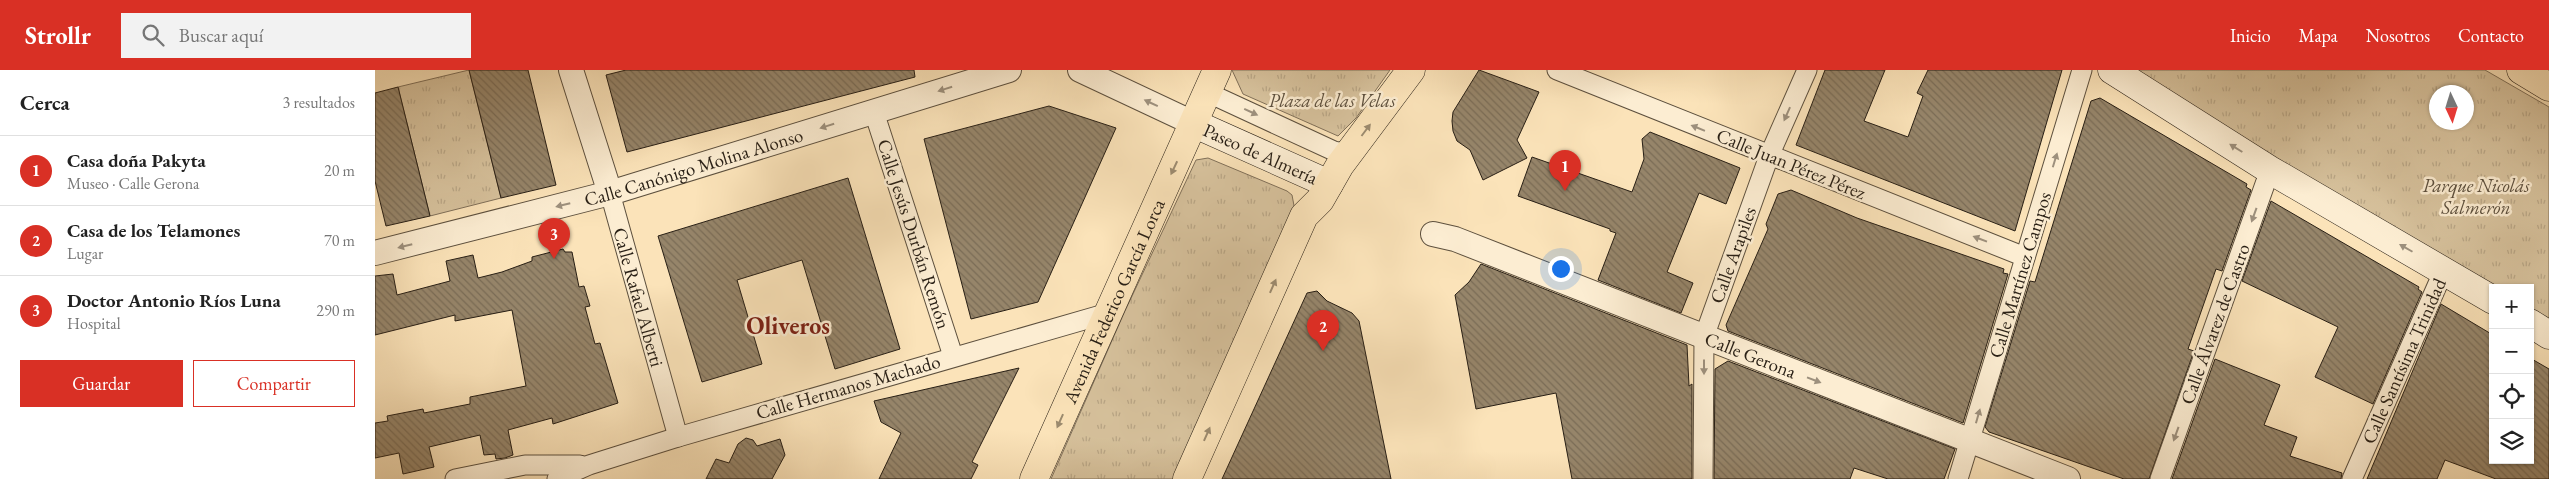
<!DOCTYPE html>
<html lang="es">
<head>
<meta charset="utf-8">
<style>
	body { margin:0; font-family:"EB Garamond",serif; background:#f2f2f2; color:#222 }
	.controls { position:absolute; right:15px; bottom:15px; display:grid; overflow:hidden; border-radius:0px; box-shadow:0 1px 4px #0004 }
	.controls button { width:45px; height:45px; display:grid; place-items:center; padding:0; border:0; border-bottom:1px solid #e0e0e0; background:#fff; color:#222; font:25px sans-serif }
	.compass { position:absolute; left:2054px; top:15px; width:45px; height:45px; border-radius:50%; background:#fff; box-shadow:0 1px 4px #0004; rotate:176deg }
	.you { position:absolute; left:1185px; top:198px; width:18px; height:18px; margin:-12px; border:4px solid #fff; border-radius:50%; background:#1a73e8; box-shadow:0 0 0 8px #1a73e833 }
	.badge { display:grid; place-items:center; width:32px; height:32px; border-radius:50%; background:#d93025; color:#fff; font-size:16px; font-weight:700 }
	.pin { position:absolute; translate:-50% -41px; filter:drop-shadow(0 1px 2px #0008) }
	.pin::after { content:''; position:absolute; top:26px; width:18px; height:15px; background:inherit; clip-path:polygon(0 0,100% 0,50% 100%) }
	.list { margin:0; padding:0; list-style:none }
	h2 { display:flex; justify-content:space-between; align-items:center; height:65px; margin:0; padding:0 20px; font-size:21px }
	h2 small { font-size:16px; font-weight:400; color:#767676 }
	.list li { display:grid; grid-template-columns:32px 1fr auto; gap:15px; align-items:center; box-sizing:border-box; height:70px; padding:0 20px; border-top:1px solid #e0e0e0 }
	.list b { display:block; font-size:19px; white-space:nowrap }
	.list p { margin:0; font-size:16px; white-space:nowrap; color:#767676 }
	.list em { font-size:16px; font-style:normal; color:#767676 }
	.actions { display:flex; gap:10px; padding:15px 20px }
	.actions a { flex:1; padding:11px 0; border:1px solid #d93025; border-radius:0px; text-align:center; font-size:18px; color:#d93025 }
	.actions .main { background:#d93025; color:#fff }
	.icon { flex:none; width:28px; height:28px; fill:none; stroke:currentColor; stroke-width:2; stroke-linecap:round; stroke-linejoin:round }
	.map { position:relative; flex:none; width:2174px; height:409px; overflow:hidden }
	header { display:flex; align-items:center; gap:30px; box-sizing:border-box; height:70px; padding:0 25px; background:#d93025; color:#fff }
	header strong { font-size:24px }
	nav { display:flex; gap:28px; margin-inline-start:auto; font-size:18px }
	.search { width:350px; height:45px; background:#f2f2f2; display:flex; align-items:center; gap:12px; box-sizing:border-box; padding:0 18px; border-radius:0px; color:#767676; font-size:19px }
	main { display:flex }
	aside { flex:1; background:#fff }
	.map>svg:first-child { display:block }
	.park { fill:url(#park-tufts); stroke:#807059; fill-rule:evenodd }
	.building { fill:url(#building-back-hatch); stroke:#281f15 }
	.lines { fill:none; stroke-linecap:round; stroke-linejoin:round }
	.minor-casing { stroke:#5d503e; stroke-width:21 }
	.tertiary-casing { stroke:#5d503e; stroke-width:26 }
	.secondary-casing { stroke:#281f15; stroke-width:29 }
	.primary-casing { stroke:#281f15; stroke-width:29 }
	.trunk-casing { stroke:#281f15; stroke-width:29 }
	.minor { stroke:#fcedd2; stroke-width:19 }
	.tertiary { stroke:#fcedd2; stroke-width:24 }
	.secondary { stroke:#fcedd2; stroke-width:28 }
	.primary { stroke:#fbe3b9; stroke-width:28 }
	.trunk { stroke:#fbe3b9; stroke-width:28 }
	.oneway { fill:#9d907d }
	.oneway2 { fill:#9c8b6f }
	.labels { text-anchor:middle; dominant-baseline:central; stroke-width:5; stroke-linejoin:round; paint-order:stroke }
	.park-label { font-size:19px; font-style:italic; fill:#5d503e; stroke:#fcedd2 }
	.street-label { font-size:19px; fill:#281f15; stroke:#fcedd2 }
	.district-label { font-size:24px; font-weight:bold; fill:#7a1f14; stroke:#fcedd2 }
</style>
</head>
<body>
<header>
<strong>Strollr</strong>
<div class="search"><svg class="icon" aria-label="search" viewBox="0 0 24 24"><circle cx="10" cy="10" r="6"/><path d="M15 15l6 6"/></svg>Buscar aquí</div>
<nav><a>Inicio</a><a>Mapa</a><a>Nosotros</a><a>Contacto</a></nav>
</header>
<main>
<aside>
<h2>Cerca<small>3 resultados</small></h2>
<ul class="list">
<li><span class="badge">1</span><div><b>Casa doña Pakyta</b><p>Museo · Calle Gerona</p></div><em>20 m</em></li>
<li><span class="badge">2</span><div><b>Casa de los Telamones</b><p>Lugar</p></div><em>70 m</em></li>
<li><span class="badge">3</span><div><b>Doctor Antonio Ríos Luna</b><p>Hospital</p></div><em>290 m</em></li>
</ul>
<div class="actions"><a class="main">Guardar</a><a>Compartir</a></div>
</aside>
<div class="map">
<svg width="2174" height="409" viewBox="0 0 2174 409">
	<defs>
		<pattern id="park-tufts" width="24" height="20" patternUnits="userSpaceOnUse" patternTransform="scale(1.25)"><rect width="24" height="20" fill="#d7c29d"/><path d="M3 7l-1-3M5 7V3M7 7l1-3M15 17l-1-3M17 17v-4M19 17l1-3" fill="none" stroke="#b9a686"/></pattern>
		<pattern id="building-back-hatch" width="6" height="6" patternUnits="userSpaceOnUse" patternTransform="scale(1.25)"><rect width="6" height="6" fill="#96856a"/><path d="M-1 5l2 2M0 0l6 6M5-1l2 2" fill="none" stroke="#7a6c56"/></pattern>
	</defs>
	<rect width="100%" height="100%" fill="#fbe3b9"/>
	<filter id="stains"><feTurbulence type="fractalNoise" baseFrequency=".004" numOctaves="4"/><feColorMatrix values="0 0 0 0 .2 0 0 0 0 .09 0 0 0 0 .02 0 0 0 .5 -.17"/></filter>
	<radialGradient id="worn" r=".72"><stop offset=".6" stop-color="#630" stop-opacity="0"/><stop offset="1" stop-color="#630" stop-opacity=".3"/></radialGradient>
	<!-- park -->
	<path class="park" d="M 94,0 L 126,128 L 55,146 L 23,17 Z
		M 857,0 L 1015,0 L 981,48 L 963,66 L 868,24 Z
		M 1754,0 L 2110,0 L 2174,37 L 2174,257 L 2155,245 L 2155,218 L 2118,218 ZM 2062,22 L 2092,22 L 2092,52 L 2062,52 Z
		M 833,88 L 912,121 L 917,125 L 920,141 L 799,409 L 676,409 L 750,241 L 821,90 Z"/>
	<!-- building -->
	<path class="building" d="M 94,0 L 153,0 L 181,115 L 126,128 Z
		M 251,0 L 539,0 L 540,7 L 252,82 L 231,5 Z
		M 1104,0 L 1164,22 L 1142,70 L 1152,88 L 1108,110 L 1095,80 L 1082,71 L 1078,61 L 1077,51 L 1078,42 Z
		M 1450,0 L 1510,0 L 1489,51 L 1533,67 L 1548,26 L 1542,23 L 1553,0 L 1687,0 L 1640,161 L 1421,75 Z
		M 23,17 L 55,146 L 11,156 L 0,111 L 0,23 Z
		M 1725,28 L 1872,114 L 1871,117 L 1876,120 L 1847,201 L 1841,199 L 1813,279 L 1819,281 L 1774,409 L 1749,409 L 1614,362 L 1610,357 L 1655,211 L 1660,212 L 1716,31 Z
		M 674,36 L 741,58 L 663,232 L 596,249 L 549,69 Z
		M 1275,62 L 1365,98 L 1351,134 L 1324,123 L 1292,202 L 1318,213 L 1306,243 L 1223,210 L 1241,163 L 1235,161 L 1235,159 L 1143,126 L 1157,87 L 1257,122 L 1269,89 L 1267,69 Z
		M 473,108 L 525,279 L 460,299 L 427,190 L 362,210 L 387,294 L 327,312 L 283,166 Z
		M 1416,120 L 1482,148 L 1629,199 L 1628,203 L 1633,204 L 1588,353 L 1353,261 L 1351,255 L 1393,159 L 1391,154 L 1403,124 Z
		M 1896,131 L 2044,217 L 2043,219 L 2047,222 L 1998,334 L 1940,307 L 1963,257 L 1867,211 Z
		M 188,179 L 190,182 L 197,182 L 204,217 L 209,216 L 215,236 L 210,237 L 220,274 L 225,273 L 243,333 L 178,354 L 177,348 L 133,360 L 138,385 L 130,388 L 121,389 L 120,384 L 109,385 L 105,365 L 54,377 L 59,397 L 28,404 L 24,383 L 0,388 L 0,353 L 13,351 L 12,346 L 48,339 L 49,343 L 95,334 L 95,327 L 151,316 L 137,240 L 80,251 L 80,245 L 0,265 L 0,206 L 18,204 L 22,225 L 75,211 L 71,191 L 98,185 L 103,208 L 127,202 L 157,191 L 157,187 Z
		M 1106,194 L 1312,275 L 1314,316 L 1317,314 L 1317,409 L 1197,409 L 1181,323 L 1101,339 L 1080,225 L 1094,212 Z
		M 942,221 L 952,231 L 977,243 L 984,251 L 1016,409 L 847,409 L 932,223 Z
		M 2066,234 L 2118,265 L 2118,390 L 2155,390 L 2155,288 L 2174,299 L 2174,409 L 2121,409 L 2070,390 L 2062,409 L 1992,409 Z
		M 1840,289 L 1905,315 L 1889,355 L 1922,367 L 1915,386 L 1967,403 L 1966,409 L 1797,409 Z
		M 1353,291 L 1580,379 L 1569,409 L 1513,409 L 1479,398 L 1475,409 L 1339,409 L 1340,299 Z
		M 644,298 L 597,392 L 603,395 L 596,409 L 504,409 L 526,363 L 506,352 L 499,331 Z
		M 371,368 L 378,370 L 382,376 L 405,369 L 410,385 L 397,409 L 331,409 L 341,389 L 354,393 L 363,374 Z"/>
	<g class="lines">
		<!-- minor casing -->
		<g class="minor-casing">
			<g id="minor">
				<path d="M 1182,0 L 1650,187"/>
				<path d="M 835,19 L 840,26 L 959,81 L 974,84"/>
				<path d="M 499,42 L 578,286"/>
				<path id="s1" d="M 235,123 L 303,367"/>
				<path d="M 80,409 L 150,395 L 205,395"/>
				<path d="M 182,409 L 214,395 L 303,367 L 733,243"/>
				<path d="M 1328,409 L 1329,267 L 1394,86 L 1432,0"/>
				<path d="M 1583,409 L 1707,0"/>
				<path d="M 1785,409 L 1895,100"/>
				<path d="M 1977,409 L 2069,200"/>
			</g>
		</g>
		<!-- tertiary casing -->
		<g class="tertiary-casing">
			<g id="tertiary">
				<path d="M 196,0 L 235,123"/>
				<path d="M 705,0 L 820,54"/>
				<path id="s2" d="M 1058,164 L 1080,169 L 1693,409"/>
				<path id="s3" d="M 0,183 L 235,123 L 634,0"/>
			</g>
		</g>
		<!-- secondary casing -->
		<g class="secondary-casing">
			<g id="secondary">
				<path d="M 1737,0 L 1895,100 L 2118,230"/>
				<path id="s4" d="M 820,54 L 954,114"/>
				<path d="M 2155,253 L 2174,265"/>
			</g>
		</g>
		<!-- primary casing -->
		<g class="primary-casing">
			<g id="primary">
				<path id="s5" d="M 659,409 L 842,0"/>
				<path d="M 812,409 L 929,146 L 945,130 L 965,95 L 1036,0"/>
			</g>
		</g>
		<!-- trunk casing -->
		<g class="trunk-casing">
			<path id="trunk" d="M 2146,0 L 2174,17"/>
		</g>
		<!-- minor -->
		<use href="#minor" class="minor"/>
		<!-- tertiary -->
		<use href="#tertiary" class="tertiary"/>
		<!-- secondary -->
		<use href="#secondary" class="secondary"/>
		<!-- primary -->
		<use href="#primary" class="primary"/>
		<!-- trunk -->
		<use href="#trunk" class="trunk"/>
	</g>
	<!-- one-way arrows -->
	<defs><path id="oneway-solid" d="M-6-.8H1V-3.2L6.5 0L1 3.2V.8H-6Z" transform="scale(1.25)"/></defs>
	<g class="oneway">
		<use href="#oneway-solid" transform="translate(570 19) rotate(163)"/>
		<use href="#oneway-solid" transform="translate(776 33) rotate(-155)"/>
		<use href="#oneway-solid" transform="translate(876 42) rotate(25)"/>
		<use href="#oneway-solid" transform="translate(1412 44) rotate(114)"/>
		<use href="#oneway-solid" transform="translate(452 56) rotate(163)"/>
		<use href="#oneway-solid" transform="translate(1323 58) rotate(-158)"/>
		<use href="#oneway-solid" transform="translate(1861 78) rotate(-148)"/>
		<use href="#oneway-solid" transform="translate(1680 90) rotate(-73)"/>
		<use href="#oneway-solid" transform="translate(188 135) rotate(166)"/>
		<use href="#oneway-solid" transform="translate(1879 145) rotate(110)"/>
		<use href="#oneway-solid" transform="translate(1605 169) rotate(-159)"/>
		<use href="#oneway-solid" transform="translate(30 176) rotate(166)"/>
		<use href="#oneway-solid" transform="translate(2031 178) rotate(-150)"/>
		<use href="#oneway-solid" transform="translate(1329 297) rotate(90)"/>
		<use href="#oneway-solid" transform="translate(1439 310) rotate(21)"/>
		<use href="#oneway-solid" transform="translate(1603 346) rotate(-74)"/>
		<use href="#oneway-solid" transform="translate(1801 364) rotate(110)"/>
	</g>
	<g class="oneway2">
		<use href="#oneway-solid" transform="translate(991 60) rotate(-53)"/>
		<use href="#oneway-solid" transform="translate(799 98) rotate(115)"/>
		<use href="#oneway-solid" transform="translate(898 216) rotate(-66)"/>
		<use href="#oneway-solid" transform="translate(685 351) rotate(114)"/>
		<use href="#oneway-solid" transform="translate(832 364) rotate(-66)"/>
	</g>
	<g class="labels">
		<!-- park labels -->
		<g class="park-label">
			<text x="957" y="30">Plaza de las Velas</text>
			<text x="2101" y="115">Parque Nicolás<tspan x="2101" dy="22">Salmerón</tspan></text>
		</g>
		<!-- street labels -->
		<g class="street-label">
			<text stroke="none"><textPath href="#s4" startOffset="72">Paseo de Almería</textPath></text>
			<text transform="translate(1416 94) rotate(22)">Calle Juan Pérez Pérez</text>
			<text stroke="none"><textPath href="#s3" startOffset="330">Calle Canónigo Molina Alonso</textPath></text>
			<text transform="translate(539 164) rotate(72)">Calle Jesús Durbán Remón</text>
			<text transform="translate(1358 185) rotate(-70)">Calle Arapiles</text>
			<text transform="translate(1645 205) rotate(-73)">Calle Martínez Campos</text>
			<text stroke="none"><textPath href="#s1" startOffset="108">Calle Rafael Alberti</textPath></text>
			<text stroke="none"><textPath href="#s5" startOffset="195">Avenida Federico García Lorca</textPath></text>
			<text transform="translate(1840 254) rotate(-70)">Calle Álvarez de Castro</text>
			<text stroke="none"><textPath href="#s2" startOffset="340">Calle Gerona</textPath></text>
			<text transform="translate(2029 291) rotate(-66)">Calle Santísima Trinidad</text>
			<text transform="translate(473 317) rotate(-16)">Calle Hermanos Machado</text>
		</g>
		<!-- district labels -->
		<g class="district-label">
			<text x="413" y="255">Oliveros</text>
		</g>
	</g>
	<rect width="100%" height="100%" filter="url(#stains)"/>
	<rect width="100%" height="100%" fill="url(#worn)"/>
</svg>
<div class="controls">
<button>+</button>
<button>−</button>
<button><svg class="icon" aria-label="locate" viewBox="0 0 24 24"><circle cx="12" cy="12" r="6"/><path d="M12 2v4M12 18v4M2 12h4M18 12h4"/></svg></button>
<button><svg class="icon" aria-label="layers" viewBox="0 0 24 24"><path d="M12 4l9 5-9 5-9-5zM3 14l9 5 9-5"/></svg></button>
</div>
<svg class="compass" viewBox="-18 -18 36 36"><path d="M0-13l5 13h-10z" fill="#e53935"/><path d="M0 13l5-13h-10z" fill="#767676"/></svg>
<div class="you"></div>
<div class="pin badge" style="left:1190px;top:121px">1</div>
<div class="pin badge" style="left:948px;top:281px">2</div>
<div class="pin badge" style="left:179px;top:189px">3</div>
</div>
</main>
</body>
</html>
